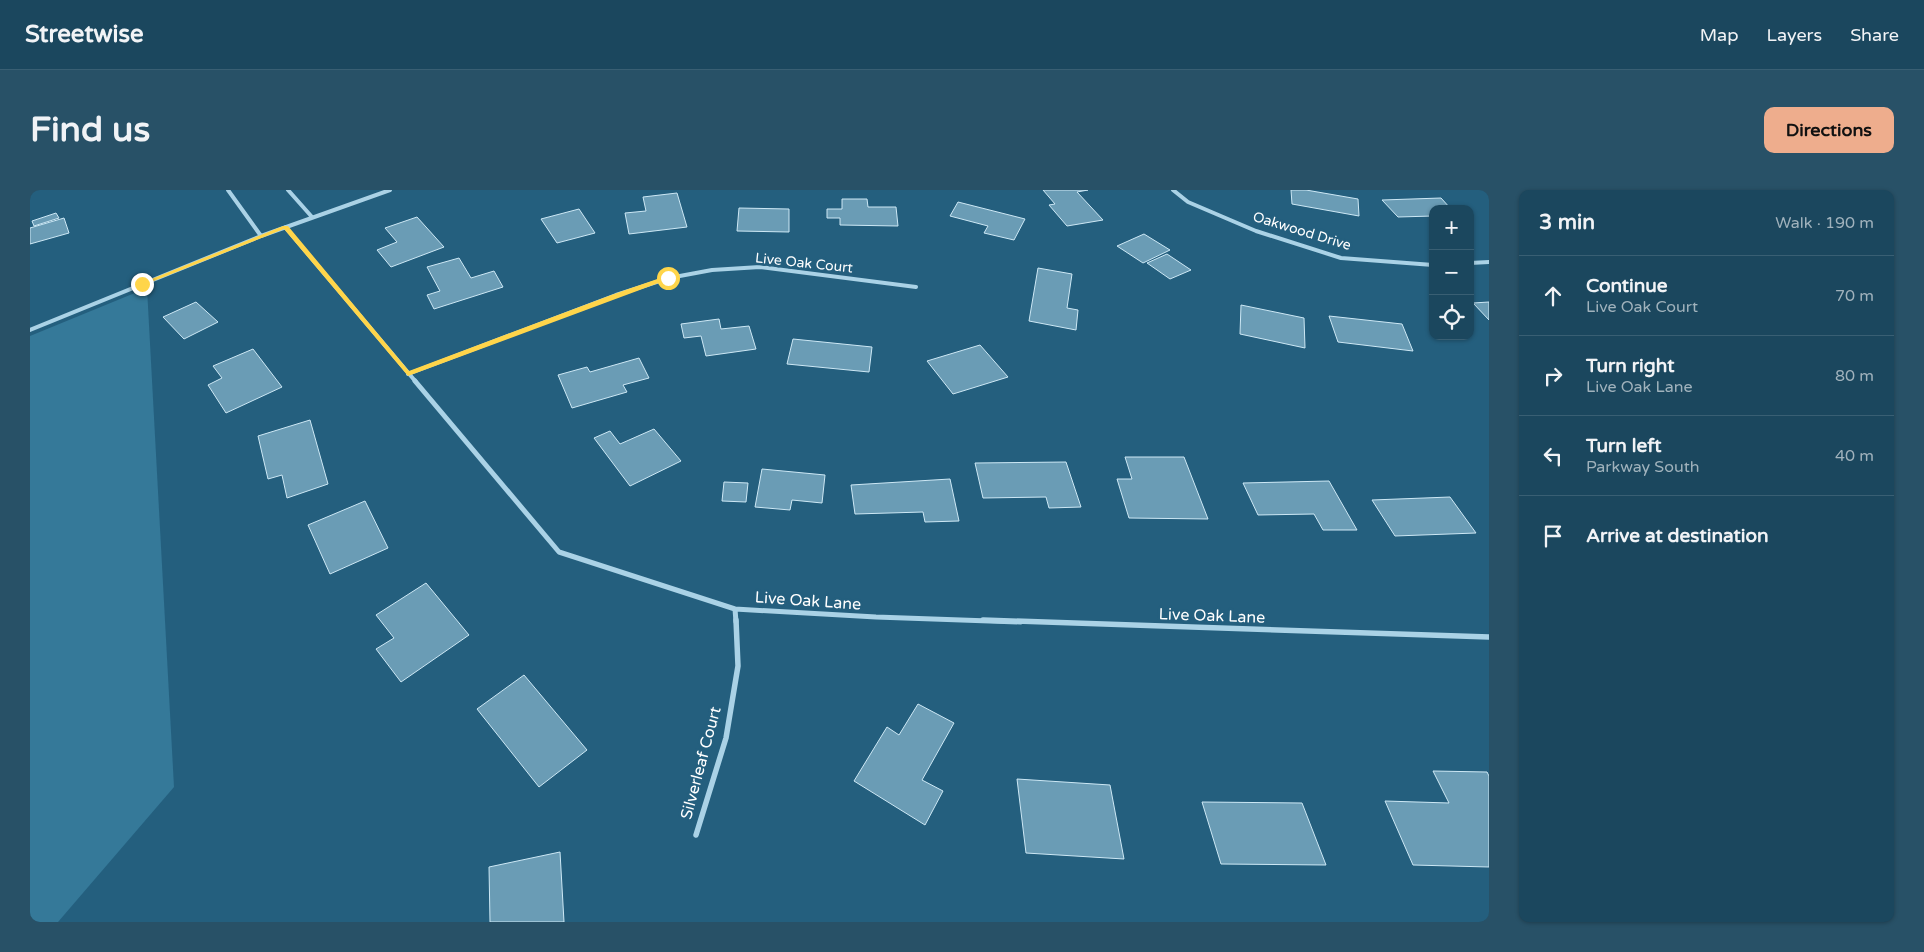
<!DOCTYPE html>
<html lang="en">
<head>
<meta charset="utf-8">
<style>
	body { margin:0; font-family:"Varela Round",sans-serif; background:#285167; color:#f1f3f6 }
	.controls { position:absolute; right:15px; top:15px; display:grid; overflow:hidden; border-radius:10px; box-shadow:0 1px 4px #0004 }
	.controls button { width:45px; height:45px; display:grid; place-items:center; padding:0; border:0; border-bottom:1px solid #395f73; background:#1b475e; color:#f1f3f6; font:25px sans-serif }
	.stop { position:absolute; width:15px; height:15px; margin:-11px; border:4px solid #ffd54a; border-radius:50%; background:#fff }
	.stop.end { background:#ffd54a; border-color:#fff; box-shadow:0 1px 5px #0008 }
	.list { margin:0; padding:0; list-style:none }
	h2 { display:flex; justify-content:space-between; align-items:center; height:65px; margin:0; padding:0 20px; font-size:21px }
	h2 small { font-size:16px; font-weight:400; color:#a0b2bc }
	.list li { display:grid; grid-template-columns:32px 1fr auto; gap:15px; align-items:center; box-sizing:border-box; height:80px; padding:0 20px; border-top:1px solid #395f73 }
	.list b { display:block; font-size:19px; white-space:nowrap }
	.list p { margin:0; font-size:16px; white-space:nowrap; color:#a0b2bc }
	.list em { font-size:16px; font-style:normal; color:#a0b2bc }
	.icon { flex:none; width:28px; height:28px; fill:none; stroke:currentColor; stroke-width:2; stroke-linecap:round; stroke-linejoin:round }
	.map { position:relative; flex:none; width:1459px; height:732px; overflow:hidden; border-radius:10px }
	header { display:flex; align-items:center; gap:30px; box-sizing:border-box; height:70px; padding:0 25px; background:#1b475e; border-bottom:1px solid #395f73 }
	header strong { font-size:24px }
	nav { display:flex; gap:28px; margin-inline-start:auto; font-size:18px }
	.intro { display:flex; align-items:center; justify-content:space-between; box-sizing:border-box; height:120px; padding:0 30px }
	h1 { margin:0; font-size:35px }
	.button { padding:12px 22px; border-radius:10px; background:#eead8d; color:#111; font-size:18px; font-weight:700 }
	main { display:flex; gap:30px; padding:0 30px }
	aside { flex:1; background:#1b475e; border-radius:10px; box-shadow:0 1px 4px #0004 }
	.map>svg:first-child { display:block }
	.green { fill:#357999 }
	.building { fill:#6a9cb5; stroke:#cde8f5 }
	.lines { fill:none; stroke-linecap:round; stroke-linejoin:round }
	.minor-far2 { stroke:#aad2e6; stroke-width:4 }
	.minor-far1 { stroke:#aad2e6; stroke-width:5 }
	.minor { stroke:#aad2e6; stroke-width:5.5 }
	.route { fill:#ffd54a }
	.labels { text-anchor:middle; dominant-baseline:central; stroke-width:5; stroke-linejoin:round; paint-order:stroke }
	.far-street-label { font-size:14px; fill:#fff; stroke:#245f7e }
	.street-label { font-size:16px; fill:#fff; stroke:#245f7e }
</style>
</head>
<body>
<header>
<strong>Streetwise</strong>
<nav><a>Map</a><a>Layers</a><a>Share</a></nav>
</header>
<div class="intro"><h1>Find us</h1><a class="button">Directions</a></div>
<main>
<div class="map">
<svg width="1459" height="732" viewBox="0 0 1459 732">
	<rect width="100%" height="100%" fill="#245f7e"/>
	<!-- green -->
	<path class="green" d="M 117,98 L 144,597 L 28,732 L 0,732 L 0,146 Z"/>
	<!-- building -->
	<path class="building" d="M 1013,0 L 1058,0 L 1047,2 L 1073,30 L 1037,36 L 1019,15 L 1025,14 Z
		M 1261,0 L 1276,0 L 1328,9 L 1329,26 L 1262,14 Z
		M 647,3 L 657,37 L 599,44 L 595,23 L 616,21 L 613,7 Z
		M 1411,8 L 1421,19 L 1403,19 L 1403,26 L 1368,27 L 1352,10 Z
		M 812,9 L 837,9 L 838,17 L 866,17 L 868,36 L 810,35 L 810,28 L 797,28 L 797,19 L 812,19 Z
		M 928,12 L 995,29 L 984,50 L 954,43 L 958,36 L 920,26 Z
		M 709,18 L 759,19 L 759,42 L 707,41 Z
		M 549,19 L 565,43 L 527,53 L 511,29 Z
		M 26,23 L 29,28 L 4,36 L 2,31 Z
		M 387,27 L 414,57 L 361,77 L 347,60 L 367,52 L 355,38 Z
		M 34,28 L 39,43 L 0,54 L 0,38 Z
		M 1114,44 L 1140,60 L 1113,73 L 1087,56 Z
		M 1137,64 L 1161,80 L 1140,89 L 1117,73 Z
		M 429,68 L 441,88 L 464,81 L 473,97 L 404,119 L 397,105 L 410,101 L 397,77 Z
		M 1008,78 L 1042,84 L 1037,118 L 1048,120 L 1046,140 L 999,131 Z
		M 166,112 L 188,132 L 154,149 L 133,127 Z
		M 1459,112 L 1459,130 L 1443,113 Z
		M 1211,115 L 1274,128 L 1275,158 L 1210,144 Z
		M 1299,126 L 1372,134 L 1383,161 L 1308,152 Z
		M 689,129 L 691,139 L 719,136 L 726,159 L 676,166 L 671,146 L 654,148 L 651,134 Z
		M 763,149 L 842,157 L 839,182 L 757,174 Z
		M 950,155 L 978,187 L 923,204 L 897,171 Z
		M 223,159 L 252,197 L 196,223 L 178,195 L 192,188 L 183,176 Z
		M 609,168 L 619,188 L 593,195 L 597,202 L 542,218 L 528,185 L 557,177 L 560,182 Z
		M 280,230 L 298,294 L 257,308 L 252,285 L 238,289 L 228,246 Z
		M 624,239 L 651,271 L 600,296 L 564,248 L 580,241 L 590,254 Z
		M 1095,267 L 1154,267 L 1178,329 L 1099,328 L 1087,289 L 1102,289 Z
		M 1036,272 L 1051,317 L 1019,318 L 1016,307 L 953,308 L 945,273 Z
		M 732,279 L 795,285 L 792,313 L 762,310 L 760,320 L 725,317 Z
		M 920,289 L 929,331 L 895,332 L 893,322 L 825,324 L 821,295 Z
		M 1299,291 L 1327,340 L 1293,340 L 1284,324 L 1228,325 L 1213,293 Z
		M 694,292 L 718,293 L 716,312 L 692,311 Z
		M 1420,307 L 1446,343 L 1365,346 L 1342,310 Z
		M 335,311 L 358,358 L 300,384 L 278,335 Z
		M 396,393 L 439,445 L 371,492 L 346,459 L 364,448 L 346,425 Z
		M 494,485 L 557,560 L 509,597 L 447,519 Z
		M 888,514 L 924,533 L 892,590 L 913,601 L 895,635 L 824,591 L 857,537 L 869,545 Z
		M 1403,581 L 1457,582 L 1459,586 L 1459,677 L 1383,675 L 1355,611 L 1419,613 Z
		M 987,589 L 1080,595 L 1094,669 L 996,663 Z
		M 1172,612 L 1272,613 L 1296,675 L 1191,674 Z
		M 530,662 L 534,732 L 460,732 L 459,677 Z"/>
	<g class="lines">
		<!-- minor-far2 -->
		<path class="minor-far2" d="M 198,0 L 231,46
			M 258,0 L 282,27
			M 1143,0 L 1158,12 L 1226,41 L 1311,68 L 1403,75
			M 255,37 L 386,192
			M 1440,73 L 1459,72
			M 0,140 L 231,46 L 360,0
			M 378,184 L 586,105 L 639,88 L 682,80 L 730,77 L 886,97"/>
		<!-- minor-far1 -->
		<path class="minor-far1" d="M 385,191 L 529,362 L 705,419 L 846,427 L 991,432
			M 705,419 L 706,432"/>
		<!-- minor -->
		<path class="minor" d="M 953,430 L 1459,447
			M 666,645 L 696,548 L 708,476 L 706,430"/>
	</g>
	<!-- route -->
	<path class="route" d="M 253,36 L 258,36 L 379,181 L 584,104 L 636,86 L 642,88 L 378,186 L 254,39 L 114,95 L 109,94 Z"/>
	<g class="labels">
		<!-- far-street labels -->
		<g class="far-street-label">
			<text transform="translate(1272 41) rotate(17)">Oakwood Drive</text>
			<text transform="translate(774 73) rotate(6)">Live Oak Court</text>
		</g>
		<!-- street labels -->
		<g class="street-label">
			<text transform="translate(778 411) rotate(4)">Live Oak Lane</text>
			<text transform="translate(1182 426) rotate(2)">Live Oak Lane</text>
			<text transform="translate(671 573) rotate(-75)">Silverleaf Court</text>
		</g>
	</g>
</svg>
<div class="controls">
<button>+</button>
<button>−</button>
<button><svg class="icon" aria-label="locate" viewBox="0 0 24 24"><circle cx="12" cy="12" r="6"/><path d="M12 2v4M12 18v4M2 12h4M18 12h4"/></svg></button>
</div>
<div class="stop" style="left:638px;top:88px"></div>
<div class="stop end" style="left:112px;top:94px"></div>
</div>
<aside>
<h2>3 min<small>Walk · 190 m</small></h2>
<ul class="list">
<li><svg class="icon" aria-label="ahead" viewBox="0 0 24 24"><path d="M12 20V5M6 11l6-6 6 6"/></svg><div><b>Continue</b><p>Live Oak Court</p></div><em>70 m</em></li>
<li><svg class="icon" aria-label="right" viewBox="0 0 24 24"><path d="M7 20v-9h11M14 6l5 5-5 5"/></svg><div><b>Turn right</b><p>Live Oak Lane</p></div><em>80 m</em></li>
<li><svg class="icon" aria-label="left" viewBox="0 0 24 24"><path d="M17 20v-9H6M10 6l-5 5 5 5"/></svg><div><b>Turn left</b><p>Parkway South</p></div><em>40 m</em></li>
<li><svg class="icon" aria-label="arrive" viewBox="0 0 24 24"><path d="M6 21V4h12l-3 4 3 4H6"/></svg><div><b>Arrive at destination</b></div></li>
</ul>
</aside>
</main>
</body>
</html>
